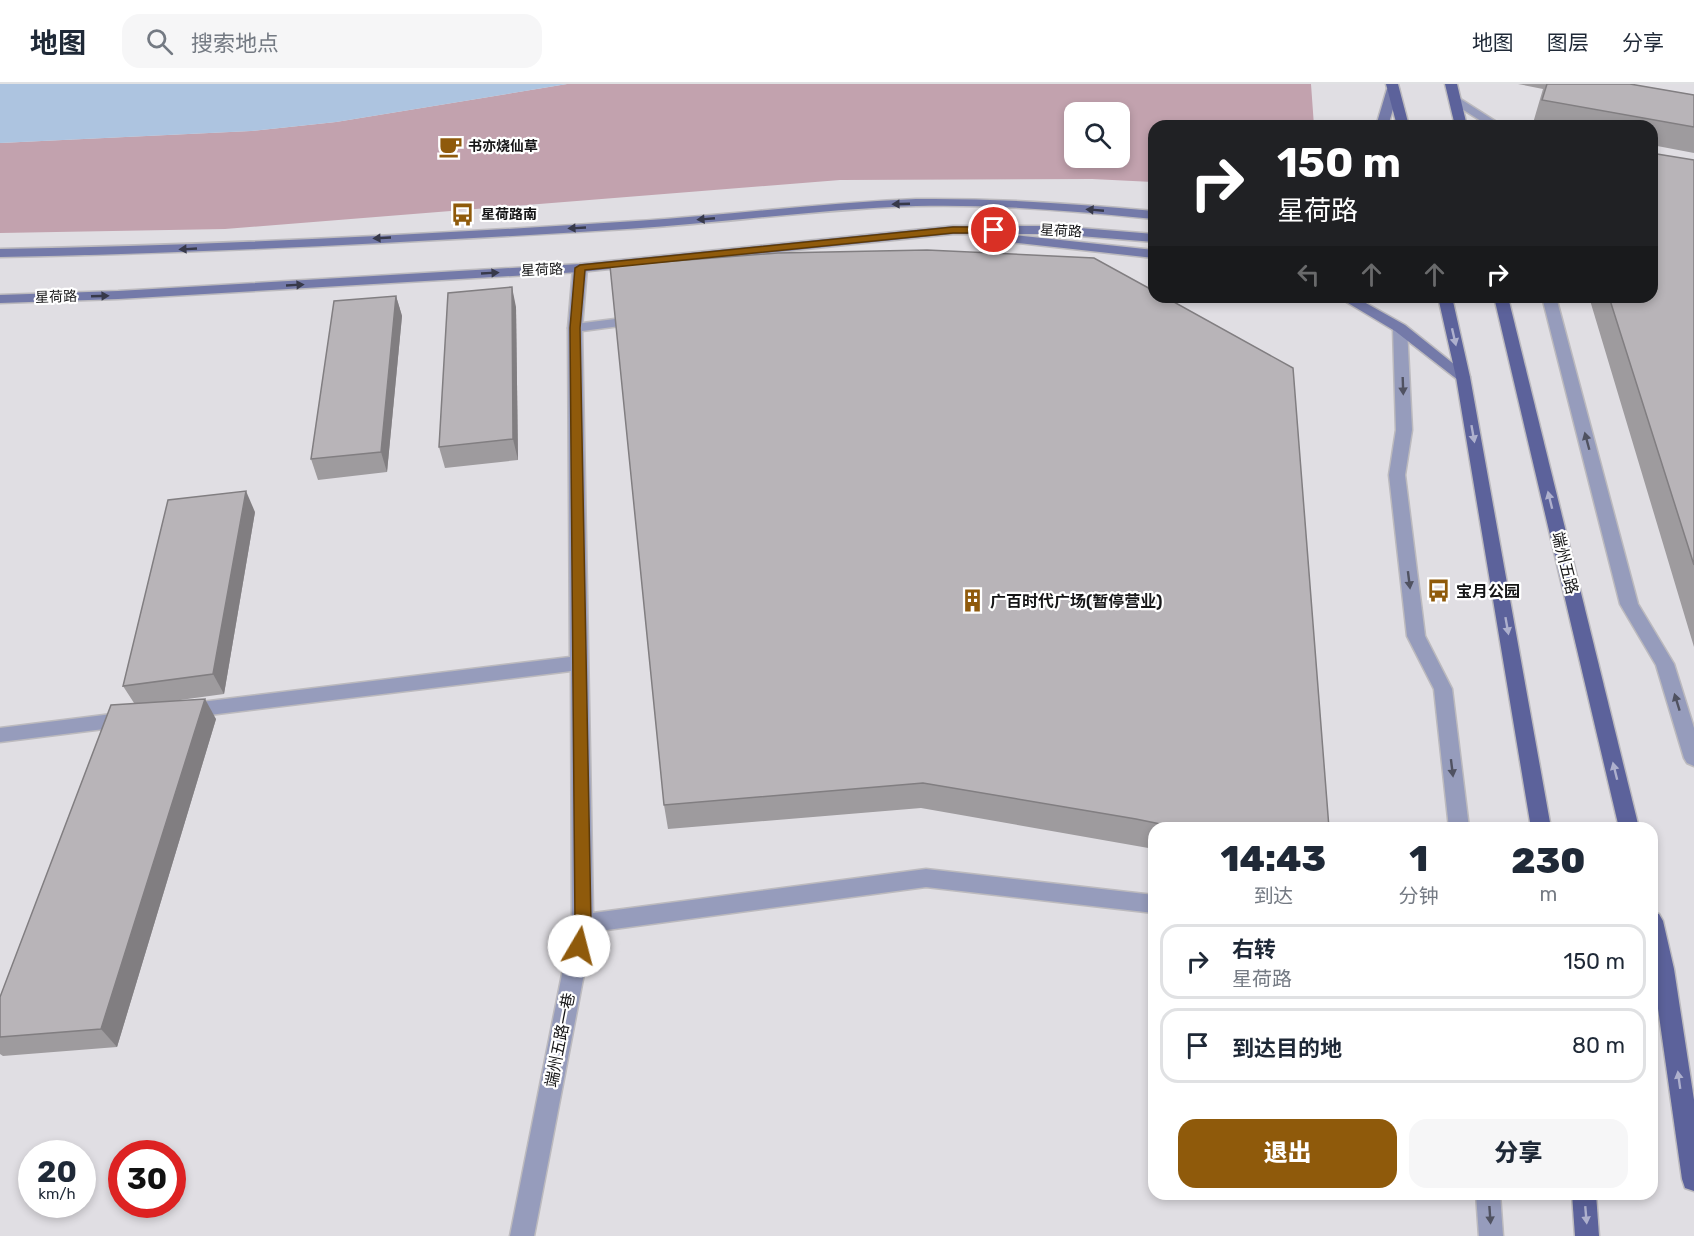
<!DOCTYPE html>
<html lang="zh">
<meta charset="utf-8">
<style>
body{margin:0;font-family:Rubik,"Noto Sans SC",sans-serif;background:#f6f6f7;color:#1f2937;height:100vh;display:flex;flex-direction:column;font-size:22px;white-space:nowrap}
*{box-sizing:border-box;margin:0}
p{font-size:20px;color:#747a83}
.icon{flex:none;width:33px;height:33px;fill:none;stroke:currentColor;stroke-width:2;stroke-linecap:round;stroke-linejoin:round}
.map{position:relative;flex:1;overflow:hidden}
.details{position:absolute;left:1148px;top:738px;width:510px;height:378px;display:flex;flex-direction:column;background:#fff;border-radius:18px;box-shadow:0 3px 9px #0003}
.details>*{flex:none}
.guide{position:absolute;left:1148px;top:36px;width:510px;height:183px;border-radius:18px;box-shadow:0 3px 9px #0003;background:#202124;color:#fff;overflow:hidden}
.fabs{position:absolute;left:1064px;top:18px;display:grid;gap:12px}
.fabs a{display:grid;place-items:center;width:66px;height:66px;border-radius:12px;background:#fff;box-shadow:0 3px 9px #0003;font-size:30px}
.speed{position:absolute;left:18px;top:1056px;display:flex;gap:12px;font-size:30px;font-weight:700;text-align:center}
.speed>*{display:grid;place-content:center;width:78px;height:78px;border-radius:50%;background:#fff;box-shadow:0 3px 9px #0003;line-height:1}
.speed small{font-size:15px;font-weight:400}
.speed .limit{border:9px solid #d22;background:#fff;color:#111}
.pin{position:absolute;display:grid;place-items:center;width:51px;height:51px;color:#fff;margin:-26px;border:3px solid #fff;border-radius:50%;box-shadow:0 2px 6px #0007}
.me{position:absolute;width:66px;margin:-33px;rotate:8deg;stroke-linejoin:round;filter:drop-shadow(0 0 4px #0008)}
.turn{display:flex;align-items:center;gap:21px;height:126px;padding:0 30px;font-size:27px}
.turn .icon{width:78px;height:78px;stroke-width:2.5}
.turn b{display:block;font-size:42px;line-height:51px}
.lanes{display:flex;align-items:center;height:57px;padding:0 30px;background:#0003;justify-content:center;gap:30px;direction:ltr}
.lanes .off{opacity:.35}
.eta{display:flex;justify-content:space-evenly;align-items:center;height:102px;text-align:center}
.eta b{font-size:36px;font-weight:800;line-height:42px}
.primary-button{display:flex;gap:12px;margin-top:auto;padding:12px 30px}
.primary-button a{flex:1;height:69px;border-radius:18px;background:#8f5a0b;color:#fff;font-size:24px;font-weight:800;line-height:69px;text-align:center}
.primary-button a+a{background:#f6f6f7;color:#1f2937}
ul{padding:0;list-style:none}
li{display:flex;align-items:center;gap:18px;height:75px;margin:0 12px 9px;padding:0 18px;border:3px solid #e0e1e3;border-radius:18px}
li div{flex:1}
li b{display:block;font-size:22px}
li em{font-style:normal}
header{display:flex;align-items:center;gap:36px;box-sizing:border-box;height:84px;padding:0 30px;background:#fff;border-bottom:2px solid #e0e1e3}
header strong{font-size:28px}
nav{display:flex;gap:33px;margin-inline-start:auto;font-size:21px}
.search{width:420px;height:54px;background:#f6f6f7;display:flex;align-items:center;gap:15px;box-sizing:border-box;padding:0 21px;border-radius:18px;color:#747a83;font-size:22px}
.map>svg:first-child{display:block}
.green{fill:#c2a2ae;fill-rule:evenodd}
.water{fill:#adc4e0}
.lines{fill:none;stroke-linecap:round;stroke-linejoin:round}
.lane-casing{stroke:#bcbabe;stroke-width:3}
.street-casing{stroke:#bcbabe;stroke-width:3}
.secondary-casing{stroke:#bcbabe;stroke-width:3}
.primary-casing{stroke:#bcbabe;stroke-width:3}
.lane{fill:#969cbc;fill-rule:evenodd}
.street{fill:#969cbc;fill-rule:evenodd}
.secondary{fill:#747aa9;fill-rule:evenodd}
.primary{fill:#5c629b;fill-rule:evenodd}
.wall{fill:#9e9b9e}
.shaded-wall{fill:#817e81}
.building{fill:#b8b4b8;stroke:#817e81;stroke-width:1.5}
.oneway{fill:#37394a}
.oneway2{fill:#aeb0cd}
.oneway3{fill:#505261}
.route{fill:#8f5a0b;stroke:#5d3a07;stroke-width:1.5}
.labels{text-anchor:middle;dominant-baseline:central;stroke-width:4.5;stroke-linejoin:round;paint-order:stroke}
.far-poi-label{font-size:14px;font-weight:bold;fill:#161617;stroke:#fff;text-anchor:start}
.far-street-label{font-size:14px;fill:#161617;stroke:#fff}
.street-label{font-size:16px;fill:#161617;stroke:#fff}
.poi-label{font-size:16px;font-weight:bold;fill:#161617;stroke:#fff;text-anchor:start}
</style>
<header>
<strong>地图</strong>
<div class="search"><svg class="icon" aria-label="search" viewBox="0 0 24 24"><circle cx="10" cy="10" r="6"/><path d="M15 15l6 6"/></svg>搜索地点</div>
<nav><a>地图</a><a>图层</a><a>分享</a></nav>
</header>
<div class="map">
<svg width="1694" height="1152" viewBox="0 0 1694 1152">
<rect width="100%" height="100%" fill="#e0dee3"/>
<!-- green -->
<path class="green" d="M567 0H1311L1314 42H1154L1153 98 1092 95 840 96 225 145 0 149V59L251 47 336 38ZM1074 28H1119V74H1074Z"/>
<!-- water -->
<polygon class="water" points="0,0 567,0 336,38 251,47 0,59"/>
<g class="lines">
<defs>
<g id="lane">
<polygon points="1455,13 1459,14 1503,42 1489,42 1451,18 1451,14"/>
<polygon points="1542,213 1556,213 1638,520 1674,580 1694,644 1694,682 1687,679 1684,674 1656,581 1620,520"/>
<polygon points="615,235 620,236 622,239 620,242 575,248 568,244 575,240"/>
<polygon points="1400,240 1407,244 1412,346 1405,391 1425,552 1452,605 1469,744 1449,744 1434,605 1407,552 1389,391 1396,346 1393,244"/>
<polygon points="1476,1110 1500,1110 1503,1152 1479,1152"/>
</g>
<g id="street">
<polygon points="580,180 587,184 582,244 593,829 926,785 1154,811 1154,829 926,803 592,848 534,1152 510,1152 572,840 571,587 185,634 178,632 176,627 178,622 185,620 570,573 568,244 573,184"/>
<polygon points="128,628 135,630 137,635 135,640 128,642 0,658 0,644"/>
</g>
<g id="secondary">
<polygon points="1393,2 1399,5 1388,42 1376,42 1387,5"/>
<path d="M916 115C996 114 1074 120 1154 127V135C1074 127 995 120 916 122 819 125 723 139 627 145 418 158 209 169 0 173V165C212 161 424 151 636 137 729 131 822 119 916 115Z"/>
<polygon points="953,142 1055,142 1154,150 1154,158 1055,150 953,150 580,188 118,215 0,219 0,211 118,207 580,180"/>
<polygon points="1014,151 1154,166 1154,174 1009,158 1008,155"/>
<polygon points="1338,213 1355,213 1405,241 1470,293 1468,296 1458,296 1395,247"/>
</g>
<g id="primary">
<polygon points="1386,0 1398,0 1409,42 1397,42"/>
<polygon points="1445,0 1457,0 1467,42 1455,42"/>
<polygon points="1438,213 1452,213 1470,293 1551,744 1531,744 1456,293"/>
<polygon points="1494,213 1508,213 1639,744 1619,744"/>
<polygon points="1652,828 1659,830 1663,837 1674,885 1694,1016 1694,1107 1685,1104 1682,1095 1652,882"/>
<polygon points="1572,1110 1596,1110 1599,1152 1575,1152"/>
</g>
</defs>
<!-- lane casing -->
<use href="#lane" class="lane-casing"/>
<!-- street casing -->
<use href="#street" class="street-casing"/>
<!-- secondary casing -->
<use href="#secondary" class="secondary-casing"/>
<!-- primary casing -->
<use href="#primary" class="primary-casing"/>
<!-- lane -->
<use href="#lane" class="lane"/>
<!-- street -->
<use href="#street" class="street"/>
<!-- secondary -->
<use href="#secondary" class="secondary"/>
<!-- primary -->
<use href="#primary" class="primary"/>
</g>
<!-- wall -->
<g class="wall">
<polygon points="1518,0 1630,0 1694,11 1694,69 1652,61 1652,42 1547,42 1533,39 1543,5"/>
<polygon points="1694,76 1694,563 1589,213 1652,213"/>
<polygon points="927,166 1329,744 1154,744 1154,765 921,724 668,745 664,721"/>
<polygon points="396,212 402,232 387,388 318,396 311,375"/>
<polygon points="516,223 518,376 445,384 439,363"/>
<polygon points="255,428 224,610 180,616 216,635 117,963 3,972 0,970 0,913 134,619 123,602"/>
</g>
<!-- shaded-wall -->
<g class="shaded-wall">
<polygon points="512,203 516,223 518,376 513,355"/>
<polygon points="396,212 402,232 387,388 381,368"/>
<polygon points="246,407 255,428 224,610 213,590"/>
<polygon points="205,615 216,635 117,963 101,945"/>
</g>
<!-- building -->
<g class="building">
<polygon points="1547,0 1630,0 1694,11 1694,43 1542,16"/>
<polygon points="1657,70 1694,76 1694,481 1609,213 1652,213 1652,73"/>
<polygon points="927,166 1094,174 1154,207 1154,213 1165,213 1293,284 1329,744 1180,744 1136,735 923,699 664,721 610,182 778,169"/>
<polygon points="512,203 513,355 439,363 448,209"/>
<polygon points="396,212 381,368 311,375 334,217"/>
<polygon points="246,407 213,590 123,602 168,416"/>
<polygon points="205,615 101,945 0,953 0,913 111,621"/>
</g>
<!-- one-way arrows -->
<defs><path id="oneway-solid" d="M-6-.8H1V-3.2L6.5 0L1 3.2V.8H-6Z" transform="scale(1.5)"/></defs>
<g class="oneway">
<use href="#oneway-solid" transform="translate(901 120) rotate(178)"/>
<use href="#oneway-solid" transform="translate(1095 126) rotate(-175)"/>
<use href="#oneway-solid" transform="translate(706 135) rotate(175)"/>
<use href="#oneway-solid" transform="translate(577 144) rotate(177)"/>
<use href="#oneway-solid" transform="translate(382 154) rotate(177)"/>
<use href="#oneway-solid" transform="translate(188 165) rotate(177)"/>
<use href="#oneway-solid" transform="translate(490 189) rotate(-3)"/>
<use href="#oneway-solid" transform="translate(295 201) rotate(-3)"/>
<use href="#oneway-solid" transform="translate(100 212) rotate(-2)"/>
</g>
<g class="oneway2">
<use href="#oneway-solid" transform="translate(1454 253) rotate(77)"/>
<use href="#oneway-solid" transform="translate(1473 350) rotate(80)"/>
<use href="#oneway-solid" transform="translate(1550 416) rotate(-104)"/>
<use href="#oneway-solid" transform="translate(1507 542) rotate(80)"/>
<use href="#oneway-solid" transform="translate(1615 687) rotate(-104)"/>
<use href="#oneway-solid" transform="translate(1679 996) rotate(-98)"/>
<use href="#oneway-solid" transform="translate(1586 1131) rotate(85)"/>
</g>
<g class="oneway3">
<use href="#oneway-solid" transform="translate(1403 302) rotate(88)"/>
<use href="#oneway-solid" transform="translate(1587 357) rotate(-105)"/>
<use href="#oneway-solid" transform="translate(1409 496) rotate(83)"/>
<use href="#oneway-solid" transform="translate(1677 618) rotate(-107)"/>
<use href="#oneway-solid" transform="translate(1452 684) rotate(83)"/>
<use href="#oneway-solid" transform="translate(1490 1131) rotate(86)"/>
</g>
<!-- route -->
<polygon class="route" points="953,143 994,143 999,146 994,149 953,149 585,186 580,244 591,840 585,867 579,869 573,867 571,862 575,840 570,244 575,184 580,181"/>
<!-- icons -->
<defs>
<symbol id="cafe-bare" viewBox="-9 -9 18 18"><path d="M-5.5-4.5H6V0H3Q3 3.5 0 3.5H-2.5Q-5.5 3.5-5.5 0ZM3-3.2v2h1.7v-2ZM-6 4.5H4V6H-6Z" fill="#8f5a0b" stroke="#fff" stroke-width="2.5" paint-order="stroke"/></symbol>
<symbol id="bus-bare" viewBox="-9 -9 18 18"><path d="M-5-6H5V4H4V6H2V4H-2V6H-4V4H-5ZM-3.5-4V0h7V-4ZM-3.5 1.2v1.5H-2V1.2ZM2 1.2v1.5H3.5V1.2Z" fill="#8f5a0b" stroke="#fff" stroke-width="2.5" paint-order="stroke"/></symbol>
<symbol id="building-bare" viewBox="-9 -9 18 18"><path d="M-4-6H4V6H1V3H-1V6H-4ZM-2.5-4.3h1.7v1.8h-1.7ZM.8-4.3h1.7v1.8H.8ZM-2.5-1h1.7V.8h-1.7ZM.8-1h1.7V.8H.8Z" fill="#8f5a0b" stroke="#fff" stroke-width="2.5" paint-order="stroke"/></symbol>
</defs>
<g fill-rule="evenodd">
<use href="#cafe-bare" x="434" y="46" width="33" height="33"/>
<use href="#bus-bare" x="446" y="114" width="33" height="33"/>
<use href="#bus-bare" x="1422" y="490" width="33" height="33"/>
<use href="#building-bare" x="956" y="500" width="33" height="33"/>
</g>
<g class="labels">
<!-- far-poi labels -->
<g class="far-poi-label">
<text x="468" y="62">书亦烧仙草</text>
<text x="481" y="130">星荷路南</text>
</g>
<!-- far-street labels -->
<g class="far-street-label">
<text transform="translate(1061 147) rotate(3)">星荷路</text>
<text transform="translate(542 186) rotate(-3)">星荷路</text>
<text transform="translate(56 213) rotate(-2)">星荷路</text>
</g>
<!-- street labels -->
<g class="street-label">
<text transform="translate(1565 479) rotate(76)">端州五路</text>
<text transform="translate(560 956) rotate(-79)">端州五路一巷</text>
</g>
<!-- poi labels -->
<g class="poi-label">
<text x="1456" y="507">宝月公园</text>
<text x="990" y="517">广百时代广场(暂停营业)</text>
</g>
</g>
</svg>
<div class="fabs">
<a><svg class="icon" aria-label="search" viewBox="0 0 24 24"><circle cx="10" cy="10" r="6"/><path d="M15 15l6 6"/></svg></a>
</div>
<div class="speed"><div>20<small>km/h</small></div><div class="limit">30</div></div>
<div class="pin" style="left:994px;top:146px;background:#d93025"><svg class="icon" aria-label="arrive" viewBox="0 0 24 24"><path d="M6 21V4h12l-3 4 3 4H6"/></svg></div>
<svg class="me" style="left:579px;top:862px" viewBox="-20 -20 40 40"><circle r="19" fill="#fff"/><path d="M0-13L10 11 0 6-10 11z" fill="#8f5a0b"/></svg>
<div class="guide">
<div class="turn"><svg class="icon" aria-label="right" viewBox="0 0 24 24"><path d="M7 20v-9h11M14 6l5 5-5 5"/></svg><div><b>150 m</b>星荷路</div></div>
<div class="lanes"><svg class="icon off" aria-label="left" viewBox="0 0 24 24"><path d="M17 20v-9H6M10 6l-5 5 5 5"/></svg><svg class="icon off" aria-label="ahead" viewBox="0 0 24 24"><path d="M12 20V5M6 11l6-6 6 6"/></svg><svg class="icon off" aria-label="ahead" viewBox="0 0 24 24"><path d="M12 20V5M6 11l6-6 6 6"/></svg><svg class="icon" aria-label="right" viewBox="0 0 24 24"><path d="M7 20v-9h11M14 6l5 5-5 5"/></svg></div>
</div>
<section class="details">
<div class="eta">
<div><b>14:43</b><p>到达</p></div>
<div><b>1</b><p>分钟</p></div>
<div><b>230</b><p>m</p></div>
</div>
<ul>
<li><svg class="icon" aria-label="right" viewBox="0 0 24 24"><path d="M7 20v-9h11M14 6l5 5-5 5"/></svg><div><b>右转</b><p>星荷路</p></div><em>150 m</em></li>
<li><svg class="icon" aria-label="arrive" viewBox="0 0 24 24"><path d="M6 21V4h12l-3 4 3 4H6"/></svg><div><b>到达目的地</b></div><em>80 m</em></li>
</ul>
<div class="primary-button"><a>退出</a><a>分享</a></div>
</section>
</div>
